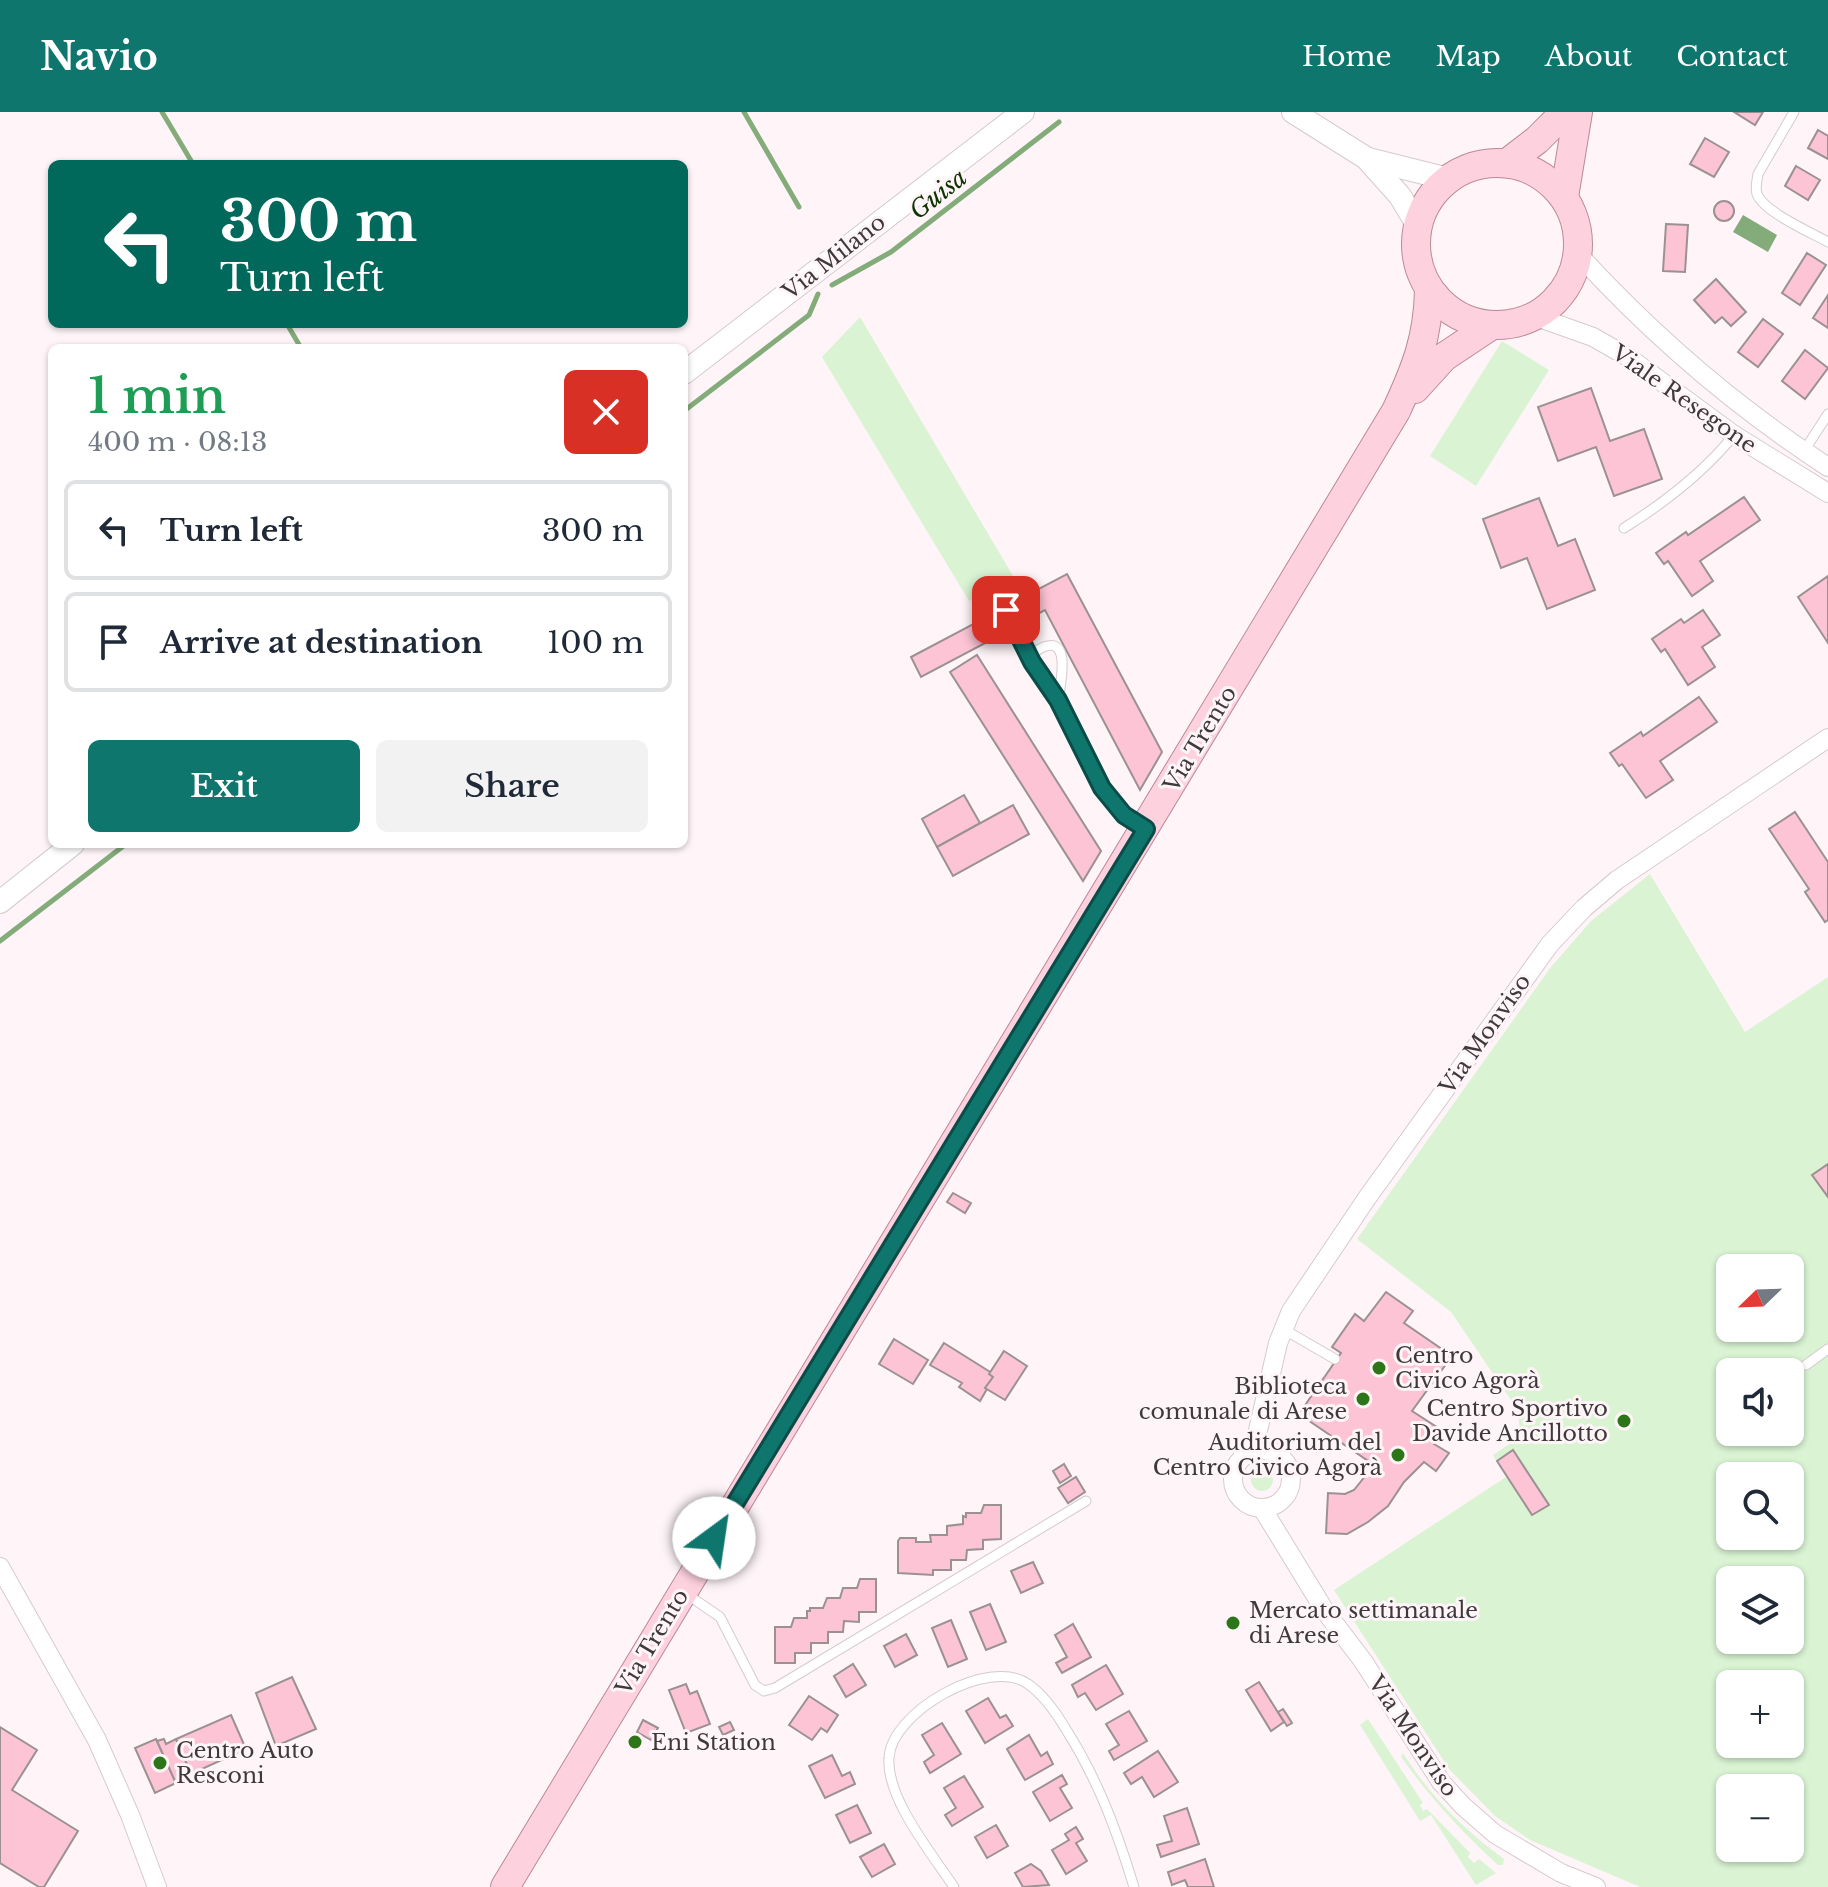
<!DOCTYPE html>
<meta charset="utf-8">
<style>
body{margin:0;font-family:"Libre Baskerville",serif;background:#f2f2f3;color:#1f2937;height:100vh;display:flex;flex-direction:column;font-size:30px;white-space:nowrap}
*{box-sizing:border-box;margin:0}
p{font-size:26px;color:#747a83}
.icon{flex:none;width:44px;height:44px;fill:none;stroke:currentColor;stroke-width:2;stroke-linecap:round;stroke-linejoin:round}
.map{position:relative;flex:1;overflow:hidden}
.sheet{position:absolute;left:48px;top:232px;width:640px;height:504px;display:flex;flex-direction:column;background:#fff;border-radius:12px;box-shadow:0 2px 6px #0004}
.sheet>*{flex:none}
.banner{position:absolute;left:48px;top:48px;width:640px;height:168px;border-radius:12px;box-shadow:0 2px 6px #0004;background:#00695c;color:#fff;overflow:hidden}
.needle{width:52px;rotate:247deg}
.buttons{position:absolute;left:1716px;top:1142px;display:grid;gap:16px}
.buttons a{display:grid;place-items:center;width:88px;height:88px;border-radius:12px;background:#fff;box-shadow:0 2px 6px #0004;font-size:40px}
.pin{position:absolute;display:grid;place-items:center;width:68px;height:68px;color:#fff;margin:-34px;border-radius:16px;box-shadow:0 4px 12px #0006}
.me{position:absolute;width:88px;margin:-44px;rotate:31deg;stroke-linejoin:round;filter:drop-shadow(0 0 6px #0008)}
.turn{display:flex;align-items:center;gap:28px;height:168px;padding:0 40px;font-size:36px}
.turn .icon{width:104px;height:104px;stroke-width:2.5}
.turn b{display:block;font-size:56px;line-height:68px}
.round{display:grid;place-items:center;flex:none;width:84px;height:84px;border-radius:12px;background:#f2f2f3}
.summary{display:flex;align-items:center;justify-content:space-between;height:136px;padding:0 40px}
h1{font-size:48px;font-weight:600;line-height:60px;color:#1e9e55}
.cta{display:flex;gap:16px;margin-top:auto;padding:16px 40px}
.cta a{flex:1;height:92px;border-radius:12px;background:#0f766e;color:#fff;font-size:32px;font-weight:600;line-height:92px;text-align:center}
.cta a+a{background:#f2f2f3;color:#1f2937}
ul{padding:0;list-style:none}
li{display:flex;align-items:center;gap:24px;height:100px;margin:0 16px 12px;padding:0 24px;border:4px solid #e0e1e3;border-radius:12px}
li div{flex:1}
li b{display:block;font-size:30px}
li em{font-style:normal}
header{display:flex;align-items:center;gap:48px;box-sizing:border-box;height:112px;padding:0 40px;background:#0f766e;color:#fff}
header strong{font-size:38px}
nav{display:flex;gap:44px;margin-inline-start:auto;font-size:28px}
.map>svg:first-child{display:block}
.green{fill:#d9f3d3;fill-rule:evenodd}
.water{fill:#83ac7a}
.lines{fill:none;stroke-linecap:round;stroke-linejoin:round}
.stream{stroke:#83ac7a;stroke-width:5}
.building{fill:#fcc4d4;stroke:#9b9193;stroke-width:2}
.service-casing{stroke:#d5cacd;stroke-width:11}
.minor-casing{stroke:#d5cacd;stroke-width:20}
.tertiary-casing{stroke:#d5cacd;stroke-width:24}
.primary-casing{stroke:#bb8997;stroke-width:30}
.service{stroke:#fff;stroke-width:9}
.minor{stroke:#fff;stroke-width:18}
.tertiary{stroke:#fff;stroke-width:22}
.primary{stroke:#fed1df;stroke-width:28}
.route-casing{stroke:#0a4d48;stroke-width:20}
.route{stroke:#0f766e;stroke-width:14}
.poi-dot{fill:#2d7519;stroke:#fff5f8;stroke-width:3}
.labels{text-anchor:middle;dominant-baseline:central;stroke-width:6;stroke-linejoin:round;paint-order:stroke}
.street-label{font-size:22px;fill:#3e3a3b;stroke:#fff5f8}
.poi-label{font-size:22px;fill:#3e3a3b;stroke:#fff5f8;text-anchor:start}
.water-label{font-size:24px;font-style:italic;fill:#0c3501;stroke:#fff5f8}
</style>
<header>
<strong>Navio</strong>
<nav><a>Home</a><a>Map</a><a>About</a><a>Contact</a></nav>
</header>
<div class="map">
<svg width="1828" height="1775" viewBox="0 0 1828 1775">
<rect width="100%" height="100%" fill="#fff5f8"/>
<!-- green -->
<g class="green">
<polygon points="860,205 1013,464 969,489 822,245"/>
<polygon points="1502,229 1549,258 1476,374 1430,344"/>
<path d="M1650 762 1745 920 1828 865V1775H1640L1530 1728 1495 1704 1449 1657 1334 1478 1506 1365 1493 1343 1521 1324 1517 1297 1451 1200 1357 1127 1551 855 1591 809ZM1730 1156H1790V1216H1730ZM1730 1260H1790V1320H1730ZM1730 1364H1790V1424H1730ZM1730 1468H1790V1528H1730ZM1730 1572H1790V1632H1730ZM1730 1676H1790V1736H1730Z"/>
<circle cx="1262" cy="1368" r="11"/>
<polygon points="1368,1607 1423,1691 1420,1693 1423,1699 1427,1697 1431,1701 1470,1741 1468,1745 1474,1751 1479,1747 1496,1761 1476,1773 1431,1703 1420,1709 1360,1613"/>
<path d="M1403 1641C1430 1684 1463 1717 1504 1747L1503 1753H1498C1459 1717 1432 1688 1401 1645Z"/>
</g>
<!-- water -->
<polygon class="water" points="1743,103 1777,123 1768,140 1733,120"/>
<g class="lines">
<!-- stream -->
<g class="stream">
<polyline points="162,0 193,52"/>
<polyline points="744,0 799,95"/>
<polyline points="832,173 891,140 1059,10"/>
<polyline points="287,212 301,236"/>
<polyline points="684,299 809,203 818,182"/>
<polyline points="0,829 126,732"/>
</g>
</g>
<!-- building -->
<g class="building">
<polygon points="1734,0 1763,0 1755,13"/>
<polygon points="1818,18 1828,24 1828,47 1808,36"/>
<polygon points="1705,26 1729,40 1714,65 1690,52"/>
<polygon points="1796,54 1820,68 1808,88 1785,74"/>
<circle cx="1724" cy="99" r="10"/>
<polygon points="1666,112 1688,113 1685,160 1663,159"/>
<polygon points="1807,141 1826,153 1800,193 1782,181"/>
<polygon points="1716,167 1746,200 1731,214 1722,205 1715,211 1694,188"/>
<polygon points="1828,183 1828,216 1813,206"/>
<polygon points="1763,207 1783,222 1758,255 1738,240"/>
<polygon points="1805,238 1828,256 1805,287 1782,269"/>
<polygon points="1591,276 1610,329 1644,317 1662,367 1614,384 1596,335 1558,349 1538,295"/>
<polygon points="1744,385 1760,408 1700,449 1713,469 1692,484 1668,449 1664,452 1656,441 1686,420 1688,423"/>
<polygon points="1539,386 1558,434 1575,427 1595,478 1547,497 1527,446 1501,456 1483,407"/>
<polygon points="1067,462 1162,640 1140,678 1045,498 1024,509 1014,490"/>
<polygon points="1828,464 1828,531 1798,485"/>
<polygon points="1703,498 1720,523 1702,535 1715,555 1688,573 1665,537 1661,540 1652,527 1681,507 1684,511"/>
<polygon points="996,500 1006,520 921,565 911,545"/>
<polygon points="977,543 1101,739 1083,769 950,560"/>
<polygon points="1699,585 1717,610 1660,649 1673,668 1646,686 1622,652 1619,654 1610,641 1641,620 1643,624"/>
<polygon points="964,683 980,711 937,735 922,707"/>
<polygon points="1013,693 1029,722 953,764 937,735"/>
<polygon points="1795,700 1828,750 1828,808 1825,810 1805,780 1809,777 1769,717"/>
<polygon points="1828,1052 1828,1085 1812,1063"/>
<polygon points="953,1081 971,1091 965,1101 947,1090"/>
<polygon points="1386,1180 1413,1199 1404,1211 1452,1244 1412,1299 1443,1319 1434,1332 1449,1341 1436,1359 1424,1350 1404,1370 1388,1394 1368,1410 1347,1422 1326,1421 1328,1381 1345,1382 1354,1378 1374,1353 1299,1302 1341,1241 1332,1235 1355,1202 1364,1209"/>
<polygon points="894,1227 928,1248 913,1272 879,1252"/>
<polygon points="944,1231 995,1263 980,1289 959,1275 962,1271 930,1253"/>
<polygon points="1004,1239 1027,1254 1005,1288 985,1276 993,1265 989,1262"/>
<polygon points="1513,1338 1549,1393 1532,1403 1497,1349"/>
<polygon points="1064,1352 1071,1364 1060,1371 1053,1359"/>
<polygon points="1076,1365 1085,1380 1068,1391 1058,1376"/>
<polygon points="984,1393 1001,1393 1001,1427 983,1428 983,1437 967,1438 966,1448 951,1448 951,1458 933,1458 933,1463 898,1461 898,1429 900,1426 916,1426 916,1430 931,1430 930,1423 947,1423 947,1414 963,1412 963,1404 966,1405 966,1401 981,1401"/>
<polygon points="1033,1450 1043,1471 1021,1481 1011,1459"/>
<polygon points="860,1467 876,1467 876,1500 859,1500 859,1510 844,1509 843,1520 828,1520 828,1531 811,1531 811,1541 795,1541 795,1551 775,1551 775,1515 791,1515 794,1506 807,1506 807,1499 810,1499 810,1496 823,1496 827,1486 840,1486 843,1476 857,1476"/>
<polygon points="990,1492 1006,1530 986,1538 970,1500"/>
<polygon points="951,1508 967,1547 948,1555 932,1516"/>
<polygon points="1073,1512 1091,1545 1062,1561 1056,1551 1067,1545 1055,1523"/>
<polygon points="906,1522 917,1543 895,1555 884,1534"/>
<polygon points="853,1552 866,1573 846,1585 834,1564"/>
<polygon points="1106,1553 1123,1582 1096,1598 1085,1581 1078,1585 1072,1573"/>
<polygon points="292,1565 316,1617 276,1634 256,1581"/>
<polygon points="1259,1570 1284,1610 1271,1619 1246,1578"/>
<polygon points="686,1572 690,1582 697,1579 710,1612 686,1621 669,1578"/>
<polygon points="809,1584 838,1603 827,1620 821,1616 812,1628 789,1613"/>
<polygon points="988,1586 1000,1606 1006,1603 1013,1614 985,1631 966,1599"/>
<polygon points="1283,1597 1292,1611 1287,1614 1278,1600"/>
<polygon points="1129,1599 1147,1629 1114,1648 1109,1639 1119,1633 1106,1612"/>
<polygon points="231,1603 246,1637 191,1662 176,1627"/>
<polygon points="643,1608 658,1616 651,1628 637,1620"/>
<polygon points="730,1610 734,1618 723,1623 719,1615"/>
<polygon points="942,1611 961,1642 930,1661 924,1650 934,1643 922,1623"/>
<polygon points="0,1615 37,1638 12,1678 78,1719 44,1775 39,1775 0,1751"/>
<polygon points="1029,1623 1041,1644 1047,1640 1053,1652 1025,1668 1007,1637"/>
<polygon points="156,1627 176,1671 155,1681 135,1636"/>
<polygon points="164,1627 166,1632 176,1627 191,1662 175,1669 157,1629"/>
<polygon points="1158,1639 1178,1670 1154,1685 1142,1665 1131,1672 1124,1661"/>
<polygon points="832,1643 842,1664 850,1660 855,1672 825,1686 809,1654"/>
<polygon points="1062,1663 1067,1672 1060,1676 1072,1696 1050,1709 1033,1680"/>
<polygon points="964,1664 983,1695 952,1714 945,1703 956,1696 944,1676"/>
<polygon points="857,1693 871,1721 850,1731 836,1703"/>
<polygon points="1187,1696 1199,1732 1161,1745 1157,1733 1172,1729 1164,1704"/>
<polygon points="996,1713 1008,1734 987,1746 975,1725"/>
<polygon points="1076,1715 1083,1727 1076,1731 1087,1749 1066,1762 1052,1738 1069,1728 1065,1722"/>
<polygon points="884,1732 895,1752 872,1765 860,1745"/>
<polygon points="1205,1747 1214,1775 1188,1775 1185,1768 1172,1773 1168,1760"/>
<polygon points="1031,1752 1041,1759 1049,1773 1023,1775 1015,1761"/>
</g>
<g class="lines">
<defs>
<g id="service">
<path d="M1794 0 1758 62C1757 69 1755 75 1757 82 1764 100 1810 120 1828 130"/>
<polyline points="1804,339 1828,302"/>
<path d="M1624 416C1664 391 1704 360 1734 323"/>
<polyline points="1006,498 1032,550 1058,588 1102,676 1116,695 1140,713"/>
<path d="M1032 550 1036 539C1073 516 1061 570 1058 588"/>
<polyline points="1283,1217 1335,1247"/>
<polyline points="1806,1253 1828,1237"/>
<polyline points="685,1481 720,1505 755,1573 764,1579 775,1576 1086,1389"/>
<path d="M954 1775C932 1742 886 1686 889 1646 891 1600 989 1544 1028 1572 1044 1583 1057 1602 1067 1619 1098 1668 1117 1719 1134 1775"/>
</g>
<g id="minor">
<path d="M1578 142C1654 225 1734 294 1828 355"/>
<polyline points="1534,204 1593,225 1628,245 1734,323 1828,381"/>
<circle cx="1262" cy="1367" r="29"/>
<polyline points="1253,1340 1278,1231 1291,1199 1367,1086 1550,832 1584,796 1617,768 1828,626"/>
<polyline points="1262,1396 1325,1499 1363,1549 1441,1670 1463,1694 1495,1722 1561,1761 1596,1775"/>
<polyline points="0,1455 97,1628 130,1703 157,1775"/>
</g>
<g id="tertiary">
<polyline points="1293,0 1366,46 1400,84 1418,114"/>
<polyline points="1368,47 1448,67"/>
<polyline points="684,261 1023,0"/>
<polyline points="0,790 73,732"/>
</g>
<g id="primary">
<circle cx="1497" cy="132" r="81"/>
<polyline points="1507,51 1537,28 1565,0"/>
<polyline points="1564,85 1578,0"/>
<polyline points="1415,277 1444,245 1492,213"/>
<path d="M505 1775 1396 299C1416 256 1428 226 1429 178"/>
</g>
</defs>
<!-- service casing -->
<use href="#service" class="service-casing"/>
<!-- minor casing -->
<use href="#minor" class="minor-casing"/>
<!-- tertiary casing -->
<use href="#tertiary" class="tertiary-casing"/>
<!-- primary casing -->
<use href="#primary" class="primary-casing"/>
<!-- service -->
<use href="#service" class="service"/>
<!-- minor -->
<use href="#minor" class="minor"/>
<!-- tertiary -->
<use href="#tertiary" class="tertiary"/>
<!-- primary -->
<use href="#primary" class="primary"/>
</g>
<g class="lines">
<defs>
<polyline id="route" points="714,1426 1146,717 1124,703 1102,676 1058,588 1032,550 1006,498"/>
</defs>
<!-- route casing -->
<use href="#route" class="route-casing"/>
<!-- route -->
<use href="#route" class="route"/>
</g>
<!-- markers -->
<g class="poi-dot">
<circle cx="1379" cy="1256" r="8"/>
<circle cx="1363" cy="1287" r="8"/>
<circle cx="1624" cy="1309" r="8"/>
<circle cx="1398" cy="1343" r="8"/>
<circle cx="1233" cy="1511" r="8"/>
<circle cx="635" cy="1630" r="8"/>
<circle cx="160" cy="1651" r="8"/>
</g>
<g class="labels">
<!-- street labels -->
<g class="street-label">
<text transform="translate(834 145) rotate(-38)">Via Milano</text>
<text transform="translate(1684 287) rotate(35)">Viale Resegone</text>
<text transform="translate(1200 627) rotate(-59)">Via Trento</text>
<text transform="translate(1485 922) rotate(-55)">Via Monviso</text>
<text transform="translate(652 1530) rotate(-59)">Via Trento</text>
<text transform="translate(1413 1624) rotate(56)">Via Monviso</text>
</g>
<!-- poi labels -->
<g class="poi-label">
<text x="1395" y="1243">Centro<tspan x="1395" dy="25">Civico Agorà</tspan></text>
<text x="1347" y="1274" text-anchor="end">Biblioteca<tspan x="1347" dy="25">comunale di Arese</tspan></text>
<text x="1608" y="1296" text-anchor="end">Centro Sportivo<tspan x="1608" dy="25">Davide Ancillotto</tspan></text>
<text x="1382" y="1330" text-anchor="end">Auditorium del<tspan x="1382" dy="25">Centro Civico Agorà</tspan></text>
<text x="1249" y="1498">Mercato settimanale<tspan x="1249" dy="25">di Arese</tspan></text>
<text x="651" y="1630">Eni Station</text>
<text x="176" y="1638">Centro Auto<tspan x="176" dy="25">Resconi</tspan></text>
</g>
<!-- water labels -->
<g class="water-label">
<text transform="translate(938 82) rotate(-38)">Guisa</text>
</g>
</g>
</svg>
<div class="buttons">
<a><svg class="needle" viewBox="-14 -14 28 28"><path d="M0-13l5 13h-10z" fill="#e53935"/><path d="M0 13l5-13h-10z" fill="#747a83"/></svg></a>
<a><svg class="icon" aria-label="sound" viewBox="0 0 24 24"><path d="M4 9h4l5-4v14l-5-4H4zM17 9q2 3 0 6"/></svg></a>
<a><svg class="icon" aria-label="search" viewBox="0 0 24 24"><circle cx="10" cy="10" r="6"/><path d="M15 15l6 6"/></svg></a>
<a><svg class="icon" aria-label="layers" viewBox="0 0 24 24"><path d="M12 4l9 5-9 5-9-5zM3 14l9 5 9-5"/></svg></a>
<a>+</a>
<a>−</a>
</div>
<div class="pin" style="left:1006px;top:498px;background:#d93025"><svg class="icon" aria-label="arrive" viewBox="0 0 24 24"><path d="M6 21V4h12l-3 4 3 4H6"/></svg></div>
<svg class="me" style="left:714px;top:1426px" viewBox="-20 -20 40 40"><circle r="19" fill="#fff"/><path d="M0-13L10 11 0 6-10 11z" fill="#0f766e"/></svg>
<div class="banner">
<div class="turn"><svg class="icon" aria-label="left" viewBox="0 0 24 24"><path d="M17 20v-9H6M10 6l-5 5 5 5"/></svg><div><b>300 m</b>Turn left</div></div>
</div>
<section class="sheet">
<div class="summary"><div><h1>1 min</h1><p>400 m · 08:13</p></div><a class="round" style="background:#d93025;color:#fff"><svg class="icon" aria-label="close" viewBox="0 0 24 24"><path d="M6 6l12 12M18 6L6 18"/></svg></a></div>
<ul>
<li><svg class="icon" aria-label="left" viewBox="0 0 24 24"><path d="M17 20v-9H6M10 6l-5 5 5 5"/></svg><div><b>Turn left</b></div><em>300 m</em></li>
<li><svg class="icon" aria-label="arrive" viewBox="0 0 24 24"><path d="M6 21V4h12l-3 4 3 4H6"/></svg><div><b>Arrive at destination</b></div><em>100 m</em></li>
</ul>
<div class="cta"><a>Exit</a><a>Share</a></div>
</section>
</div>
